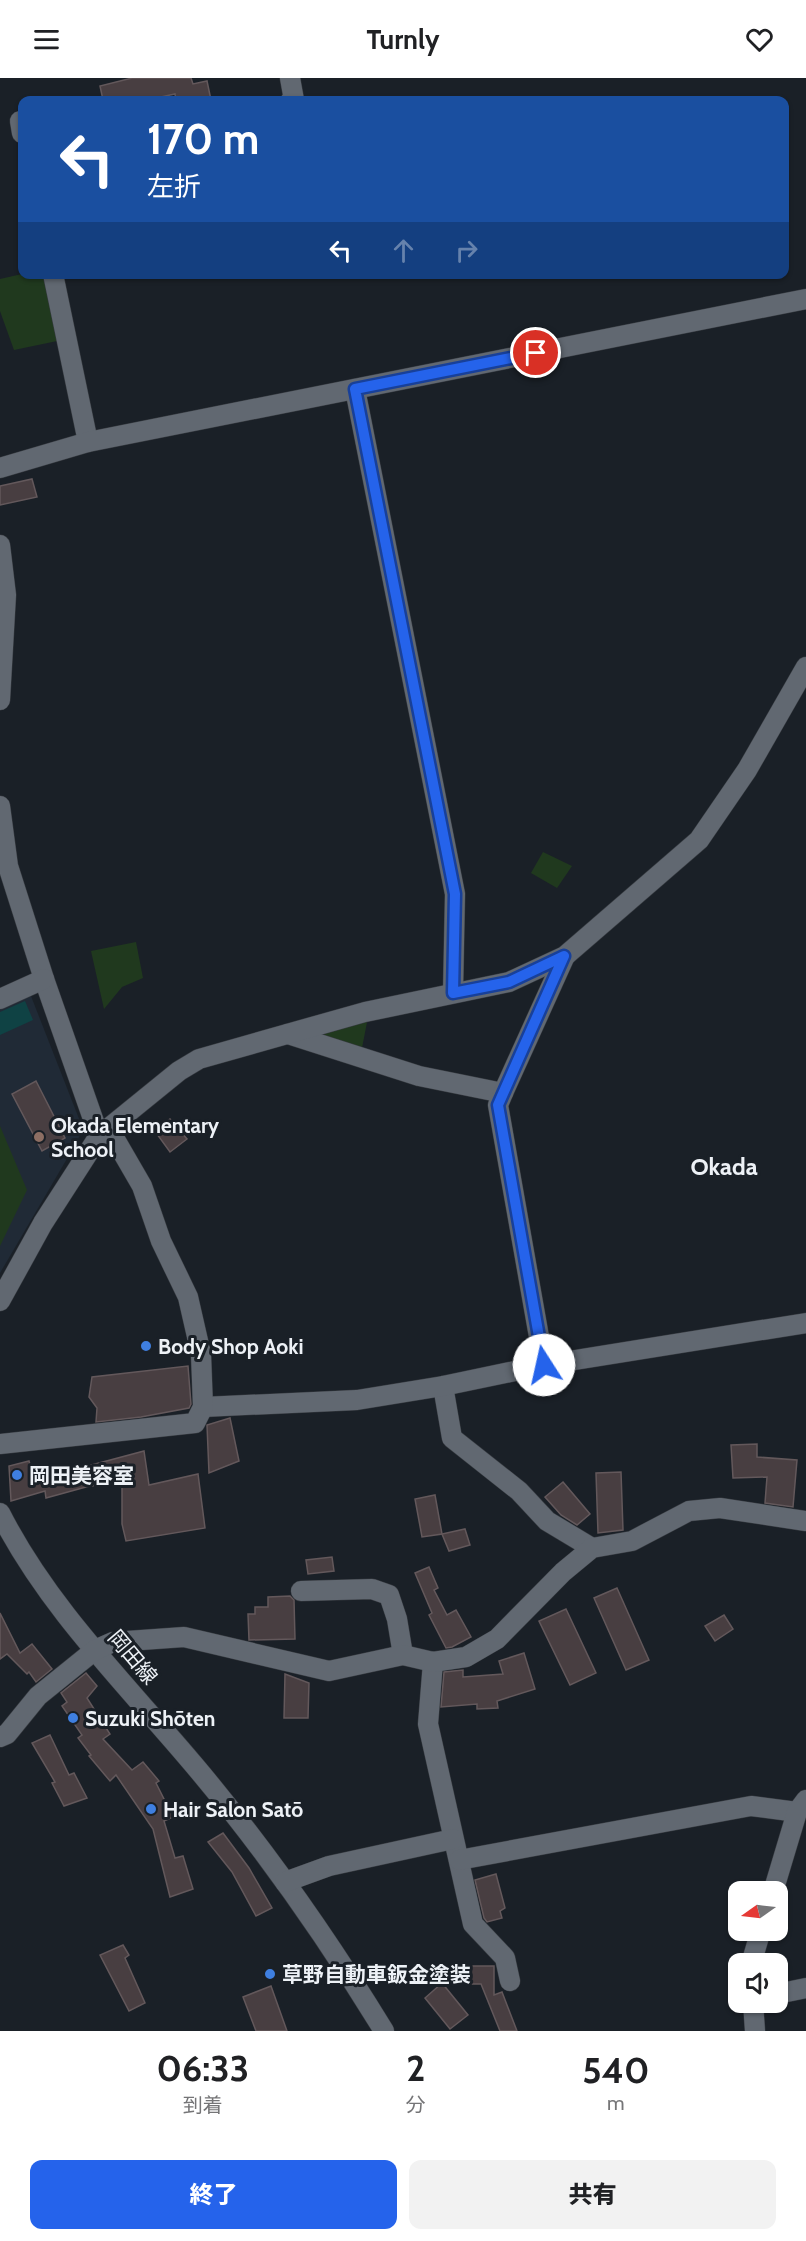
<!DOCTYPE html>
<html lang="ja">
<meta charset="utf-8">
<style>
body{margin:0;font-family:Cabin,"Noto Sans JP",sans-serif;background:#f2f2f2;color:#202124;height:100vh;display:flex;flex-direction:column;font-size:22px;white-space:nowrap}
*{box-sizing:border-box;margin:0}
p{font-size:20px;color:#757577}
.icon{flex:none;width:33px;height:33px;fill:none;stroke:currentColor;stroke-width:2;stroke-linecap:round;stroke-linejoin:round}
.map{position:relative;height:1953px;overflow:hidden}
.sheet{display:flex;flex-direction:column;background:#fff;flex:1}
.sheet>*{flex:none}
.hud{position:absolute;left:18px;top:18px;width:771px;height:183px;border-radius:12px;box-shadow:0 2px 4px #0004;background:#1a4fa0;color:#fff;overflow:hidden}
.needle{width:39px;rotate:256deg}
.fabs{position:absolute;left:728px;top:1803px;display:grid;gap:12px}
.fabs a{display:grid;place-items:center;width:60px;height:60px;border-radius:12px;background:#fff;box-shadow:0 2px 4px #0004;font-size:30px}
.pin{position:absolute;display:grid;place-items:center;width:51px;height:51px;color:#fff;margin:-26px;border:3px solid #fff;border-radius:50%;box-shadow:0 2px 6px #0007}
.me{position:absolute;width:66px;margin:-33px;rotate:350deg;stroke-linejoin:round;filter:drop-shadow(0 0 4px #0008)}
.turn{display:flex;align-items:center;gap:21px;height:126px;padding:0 30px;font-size:27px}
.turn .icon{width:78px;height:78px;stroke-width:2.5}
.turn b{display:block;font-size:42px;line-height:51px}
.lanes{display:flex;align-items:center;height:57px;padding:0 30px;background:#0003;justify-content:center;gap:30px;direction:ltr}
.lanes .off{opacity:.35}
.eta{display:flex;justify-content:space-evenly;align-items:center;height:102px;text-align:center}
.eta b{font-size:36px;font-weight:800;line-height:42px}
.button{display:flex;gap:12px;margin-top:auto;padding:12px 30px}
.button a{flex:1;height:69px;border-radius:12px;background:#2563eb;color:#fff;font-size:24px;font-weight:800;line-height:69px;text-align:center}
.button a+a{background:#f2f2f2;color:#202124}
header{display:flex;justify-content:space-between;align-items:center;height:78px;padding:0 30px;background:#fff;font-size:27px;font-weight:800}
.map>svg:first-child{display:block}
.built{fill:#202a36}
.green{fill:#20391e}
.water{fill:#0f4244}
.building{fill:#483e41;stroke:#63585b;stroke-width:1.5}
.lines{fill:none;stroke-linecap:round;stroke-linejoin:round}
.minor-casing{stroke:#383c42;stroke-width:21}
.minor{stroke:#616871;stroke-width:20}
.route-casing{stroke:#184099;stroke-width:15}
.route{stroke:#2563eb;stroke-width:10}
.education-dot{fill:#8d6e63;stroke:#1a2027;stroke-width:2}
.shop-dot{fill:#3f7fe0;stroke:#1a2027;stroke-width:2}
.labels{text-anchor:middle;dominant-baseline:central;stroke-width:6;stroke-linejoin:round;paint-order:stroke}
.poi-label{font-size:21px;font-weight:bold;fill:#edf1f6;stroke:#1a2027;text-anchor:start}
.street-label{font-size:21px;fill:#edf1f6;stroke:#1a2027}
.quarter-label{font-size:24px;font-weight:bold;fill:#edf1f6;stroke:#1a2027}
</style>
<header><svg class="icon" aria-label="menu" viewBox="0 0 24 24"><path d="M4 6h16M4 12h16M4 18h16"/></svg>Turnly<svg class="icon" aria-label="heart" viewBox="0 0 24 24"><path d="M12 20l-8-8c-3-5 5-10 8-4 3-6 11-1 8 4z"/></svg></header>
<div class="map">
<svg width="806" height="1953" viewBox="0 0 806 1953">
<rect width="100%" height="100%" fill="#1a2027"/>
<!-- built -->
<polygon class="built" points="29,913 83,1051 75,1067 0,1195 0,928"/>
<!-- green -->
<g class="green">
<polygon points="22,196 48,197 62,262 14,272 0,233 0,201"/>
<polygon points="543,774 572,788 557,810 531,795"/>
<polygon points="136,864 143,900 122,909 104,931 91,873"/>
<polygon points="368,939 361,975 326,963 324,955"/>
<polygon points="0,1048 27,1112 0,1168"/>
</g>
<!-- water -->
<polygon class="water" points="25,923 33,942 0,957 0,934"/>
<!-- building -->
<g class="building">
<polygon points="132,0 191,0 193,6 207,3 211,22 176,22 175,16 147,22 103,22 100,8"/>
<polygon points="32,401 37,419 0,427 0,408"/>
<polygon points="36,1003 65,1060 42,1073 12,1016"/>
<polygon points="170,1041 187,1061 170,1074 154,1052"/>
<polygon points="188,1288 191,1326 189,1330 141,1339 96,1344 97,1330 89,1319 92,1299"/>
<polygon points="230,1340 239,1383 209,1395 207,1347"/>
<polygon points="757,1366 757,1379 797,1382 793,1429 765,1425 767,1399 733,1400 731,1367"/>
<polygon points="144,1373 149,1407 198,1396 205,1450 126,1463 122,1446 122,1403 86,1409 46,1420 45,1413 11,1423 9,1388 29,1383 34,1401 68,1390 69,1393"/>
<polygon points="621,1394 623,1452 598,1455 596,1395"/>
<polygon points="563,1404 590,1436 577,1447 561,1437 545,1419"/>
<polygon points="435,1417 442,1456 422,1459 415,1421"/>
<polygon points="465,1451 470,1467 449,1473 442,1456"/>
<polygon points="332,1479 334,1493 308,1496 306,1482"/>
<polygon points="429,1489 438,1510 434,1512 447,1537 456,1532 471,1559 452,1569 446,1570 429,1537 432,1535 415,1495"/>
<polygon points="617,1510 649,1582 626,1592 594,1520"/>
<polygon points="290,1518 294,1522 295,1561 249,1562 248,1536 255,1536 255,1529 268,1529 268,1519"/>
<polygon points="566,1531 596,1595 570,1607 539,1543"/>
<polygon points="0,1535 20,1575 32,1566 52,1591 36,1604 29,1594 27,1596 7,1576 0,1581"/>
<polygon points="724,1537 733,1551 715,1563 705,1548"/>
<polygon points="524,1575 535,1611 497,1623 498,1630 477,1631 477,1626 441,1629 444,1594 463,1592 463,1599 503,1596 499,1583"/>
<polygon points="86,1595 97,1608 87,1620 110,1656 103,1661 132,1692 143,1684 159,1703 156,1705 173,1739 164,1743 175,1780 183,1778 193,1811 170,1819 153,1751 116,1697 110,1703 89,1678 91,1677 78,1660 82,1657 62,1628 67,1624 61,1615"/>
<polygon points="285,1596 309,1605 308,1640 284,1640"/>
<polygon points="50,1657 69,1697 74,1695 87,1720 64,1728 52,1705 55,1704 32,1665"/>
<polygon points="223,1755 249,1790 272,1830 256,1838 232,1794 208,1764"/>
<polygon points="496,1796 505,1830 500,1833 502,1840 487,1844 484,1840 475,1802"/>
<polygon points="123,1867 129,1877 125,1880 145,1925 129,1933 100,1877"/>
<polygon points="469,1888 494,1888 494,1917 502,1914 517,1953 500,1953 481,1906 469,1906"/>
<polygon points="442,1905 468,1937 450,1951 425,1920"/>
<polygon points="271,1908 287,1953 256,1953 243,1919"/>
</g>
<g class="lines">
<defs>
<g id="minor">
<polyline points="290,0 294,22 291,22"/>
<polyline points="20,43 22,55"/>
<polyline points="53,196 88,364"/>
<polyline points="355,311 455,816 453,915"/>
<polyline points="0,390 88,364 806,221"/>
<polyline points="0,467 6,517 0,622"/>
<polyline points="0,728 8,788 44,901 99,1058"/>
<polyline points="0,921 44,901"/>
<polyline points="288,956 419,998 503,1015 498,1027 544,1287"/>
<polyline points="503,1015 565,878"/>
<polyline points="0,1223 43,1145 99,1058 179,993 199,981 365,934 509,904 565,878 699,762 747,692 806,589"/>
<polyline points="443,1308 452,1360 519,1413 547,1443 592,1470"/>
<polyline points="203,1329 357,1322 443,1308 544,1287 806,1245"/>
<polyline points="0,1366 195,1345 203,1329 201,1276 188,1219 161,1163 142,1108 109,1051"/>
<path d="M0 1435C48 1530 126 1606 194 1687 264 1770 327 1860 384 1953"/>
<polyline points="301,1513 372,1511 389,1517 397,1541 403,1577"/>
<polyline points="433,1584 428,1646 473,1846 505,1880 510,1903"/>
<polyline points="0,1659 7,1656 38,1618 95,1572 113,1564 184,1559 329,1593 403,1577 433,1584 466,1579 497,1561 563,1494 592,1470 632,1463 689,1433 720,1430 806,1443"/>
<polyline points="459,1782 751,1728 797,1734"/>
<polyline points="285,1804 329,1788 453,1761"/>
<polyline points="773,1814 797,1734 806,1722"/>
<polyline points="751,1886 761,1852"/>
<polyline points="777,1916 806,1910"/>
<polyline points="753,1924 755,1953"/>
</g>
</defs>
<!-- minor casing -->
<use href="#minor" class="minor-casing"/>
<!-- minor -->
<use href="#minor" class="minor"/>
</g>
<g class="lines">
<defs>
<polyline id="route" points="536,275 355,311 455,816 453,915 509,904 564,878 498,1027 544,1287"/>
</defs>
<!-- route casing -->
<use href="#route" class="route-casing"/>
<!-- route -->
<use href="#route" class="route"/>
</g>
<!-- markers -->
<circle class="education-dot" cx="39" cy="1059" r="6"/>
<g class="shop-dot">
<circle cx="146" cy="1268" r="6"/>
<circle cx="17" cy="1397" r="6"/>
<circle cx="73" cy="1640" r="6"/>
<circle cx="151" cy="1731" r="6"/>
<circle cx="270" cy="1896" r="6"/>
</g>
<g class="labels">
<!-- poi labels -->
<g class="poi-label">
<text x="51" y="1047">Okada Elementary<tspan x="51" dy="24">School</tspan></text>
<text x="158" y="1268">Body Shop Aoki</text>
<text x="29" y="1397">岡田美容室</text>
<text x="85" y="1640">Suzuki Shōten</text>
<text x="163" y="1731">Hair Salon Satō</text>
<text x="282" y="1896">草野自動車鈑金塗装</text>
</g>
<!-- street labels -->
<g class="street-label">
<text transform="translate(133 1579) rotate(50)">岡田線</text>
</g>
<!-- quarter labels -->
<g class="quarter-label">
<text x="724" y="1088">Okada</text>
</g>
</g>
</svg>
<div class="fabs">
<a><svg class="needle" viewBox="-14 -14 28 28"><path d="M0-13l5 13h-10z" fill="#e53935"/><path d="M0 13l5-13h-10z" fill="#757577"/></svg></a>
<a><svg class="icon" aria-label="sound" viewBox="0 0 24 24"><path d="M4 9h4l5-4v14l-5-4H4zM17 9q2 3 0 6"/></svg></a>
</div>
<div class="pin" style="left:536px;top:275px;background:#d93025"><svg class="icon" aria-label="arrive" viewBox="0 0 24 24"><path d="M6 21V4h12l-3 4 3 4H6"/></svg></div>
<svg class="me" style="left:544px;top:1287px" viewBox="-20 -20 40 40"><circle r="19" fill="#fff"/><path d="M0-13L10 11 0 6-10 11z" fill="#2563eb"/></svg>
<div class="hud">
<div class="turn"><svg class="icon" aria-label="left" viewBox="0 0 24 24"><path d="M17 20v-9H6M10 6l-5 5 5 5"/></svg><div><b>170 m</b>左折</div></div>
<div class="lanes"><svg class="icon" aria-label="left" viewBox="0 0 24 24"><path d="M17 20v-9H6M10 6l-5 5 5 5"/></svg><svg class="icon off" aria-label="ahead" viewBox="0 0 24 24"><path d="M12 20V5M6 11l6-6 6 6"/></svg><svg class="icon off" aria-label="right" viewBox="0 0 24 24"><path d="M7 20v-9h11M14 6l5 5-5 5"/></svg></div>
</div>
</div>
<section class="sheet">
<div class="eta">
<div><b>06:33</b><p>到着</p></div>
<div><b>2</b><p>分</p></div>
<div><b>540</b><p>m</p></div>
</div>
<div class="button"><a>終了</a><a>共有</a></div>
</section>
